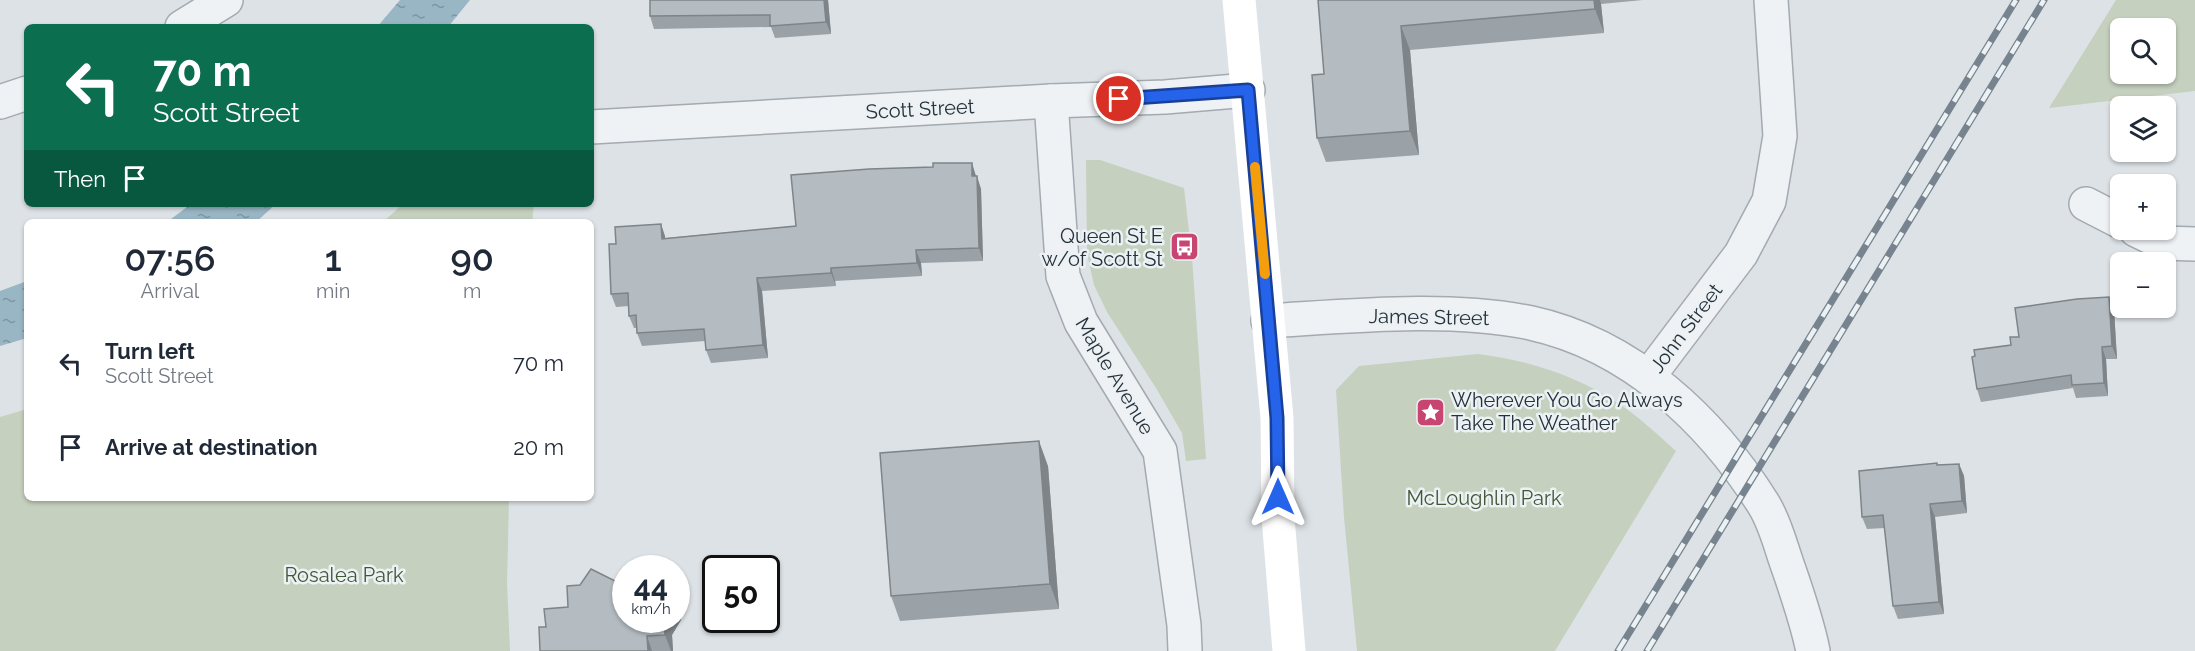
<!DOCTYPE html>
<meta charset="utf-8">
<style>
body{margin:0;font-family:Raleway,sans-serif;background:#f2f2f3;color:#1f2937;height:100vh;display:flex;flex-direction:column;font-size:22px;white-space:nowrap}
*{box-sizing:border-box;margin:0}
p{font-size:20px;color:#747a83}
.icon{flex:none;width:33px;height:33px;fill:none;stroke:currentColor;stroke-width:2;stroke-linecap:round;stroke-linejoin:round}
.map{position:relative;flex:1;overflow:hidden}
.sheet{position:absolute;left:24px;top:219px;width:570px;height:282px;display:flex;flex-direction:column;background:#fff;border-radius:9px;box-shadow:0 2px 4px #0004}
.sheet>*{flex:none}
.guide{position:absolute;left:24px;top:24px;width:570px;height:183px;border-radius:9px;box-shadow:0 2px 4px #0004;background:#0b6e4f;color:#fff;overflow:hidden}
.buttons{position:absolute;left:2110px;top:18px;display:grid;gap:12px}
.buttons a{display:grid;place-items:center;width:66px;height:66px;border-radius:9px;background:#fff;box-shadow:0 2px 4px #0004;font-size:30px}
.speed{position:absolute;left:612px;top:555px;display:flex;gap:12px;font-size:30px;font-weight:700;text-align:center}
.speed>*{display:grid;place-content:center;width:78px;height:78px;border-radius:50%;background:#fff;box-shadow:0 2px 4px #0004;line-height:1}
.speed small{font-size:15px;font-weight:400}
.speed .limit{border:3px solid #111;border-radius:9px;background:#fff;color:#111}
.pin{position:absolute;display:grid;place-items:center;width:51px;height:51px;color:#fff;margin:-26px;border:3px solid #fff;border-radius:50%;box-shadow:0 2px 6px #0007}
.me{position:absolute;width:66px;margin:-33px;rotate:0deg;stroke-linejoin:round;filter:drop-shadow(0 0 4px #0008)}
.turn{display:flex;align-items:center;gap:21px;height:126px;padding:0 30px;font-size:27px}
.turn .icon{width:78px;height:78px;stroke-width:2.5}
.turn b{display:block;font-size:42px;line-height:51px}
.then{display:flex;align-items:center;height:57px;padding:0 30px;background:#0003;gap:12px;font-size:22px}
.eta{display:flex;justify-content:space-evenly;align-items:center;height:102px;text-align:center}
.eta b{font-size:36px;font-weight:600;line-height:42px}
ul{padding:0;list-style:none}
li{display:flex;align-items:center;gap:18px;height:84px;padding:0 30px}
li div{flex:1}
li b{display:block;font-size:22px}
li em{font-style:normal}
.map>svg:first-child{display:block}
.green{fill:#c6d0be;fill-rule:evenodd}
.water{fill:url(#water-ripples)}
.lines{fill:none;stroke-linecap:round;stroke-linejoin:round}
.minor-casing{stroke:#a3aab0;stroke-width:36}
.minor{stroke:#eff2f5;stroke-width:33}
.secondary{stroke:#fff;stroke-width:33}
.rail-casing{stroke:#77848f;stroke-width:7}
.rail{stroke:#ecf1f4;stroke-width:4.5;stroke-dasharray:14;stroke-linecap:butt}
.wall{fill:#9ba2a7}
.shaded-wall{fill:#7e8488}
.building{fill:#b4bcc2;stroke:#7e8488;stroke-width:1.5}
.route-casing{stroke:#184099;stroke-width:15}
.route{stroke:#2563eb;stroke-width:10}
.slow{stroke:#f59e0b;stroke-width:10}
.labels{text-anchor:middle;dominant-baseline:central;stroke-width:5;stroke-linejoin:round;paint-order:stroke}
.street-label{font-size:20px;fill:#27323c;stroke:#ecf1f4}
.poi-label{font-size:20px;fill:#27323c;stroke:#ecf1f4;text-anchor:end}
.park-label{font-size:20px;fill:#415735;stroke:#ecf1f4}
</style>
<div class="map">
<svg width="2195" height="651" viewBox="0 0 2195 651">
<defs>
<pattern id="water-ripples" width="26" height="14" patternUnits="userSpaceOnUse" patternTransform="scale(1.5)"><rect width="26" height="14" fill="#99b6c5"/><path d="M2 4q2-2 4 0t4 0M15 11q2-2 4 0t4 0" fill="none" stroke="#7d95a1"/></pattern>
</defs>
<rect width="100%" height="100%" fill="#dde2e6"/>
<!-- green -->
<g class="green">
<path d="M2116 0H2195V91L2049 108ZM2121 28H2166V74H2121Z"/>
<polygon points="1086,160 1100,160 1184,188 1192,257 1206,459 1186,461 1182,433 1156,388 1107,312 1094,285 1087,253"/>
<polygon points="403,204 534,204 532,222 383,222"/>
<path d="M1478 354C1527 360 1577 376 1618 403 1639 417 1657 434 1676 451L1555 651H1357L1344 517 1336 390 1359 366Z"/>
<polygon points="27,409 27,498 509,498 507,584 510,651 0,651 0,417"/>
</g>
<!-- water -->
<g class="water">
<polygon points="400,0 470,0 448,27 377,27"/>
<polygon points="191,204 276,204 256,222 167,222"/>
<polygon points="27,281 27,338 0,346 0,291"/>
</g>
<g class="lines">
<defs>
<g id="minor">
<polyline points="182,27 226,0"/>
<polyline points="1051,101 1063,276 1081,322 1160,451 1184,625 1185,651"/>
<polyline points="0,102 27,93"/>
<polyline points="591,127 1051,101 1165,97 1248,90"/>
<polyline points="2086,204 2121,222"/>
<polyline points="2136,230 2163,243 2195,244"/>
<path d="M1268 321C1351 316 1449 306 1531 323 1631 345 1711 420 1764 505 1775 523 1780 544 1787 564 1797 593 1807 621 1813 651"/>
<polyline points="1648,377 1741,254 1769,201 1780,136 1771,0"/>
</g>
</defs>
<!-- minor casing -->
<use href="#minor" class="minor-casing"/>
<!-- minor -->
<use href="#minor" class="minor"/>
<!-- secondary -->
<polyline class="secondary" points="1239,0 1277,418 1278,517 1289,651"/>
<defs>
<g id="rail">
<polyline points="1618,651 2016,0"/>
<polyline points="1647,651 2044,0"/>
</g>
</defs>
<!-- rail casing -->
<use href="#rail" class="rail-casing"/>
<!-- rail -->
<use href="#rail" class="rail"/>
</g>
<!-- wall -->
<g class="wall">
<polygon points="828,0 831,34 775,38 771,27 654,29 650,16"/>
<polygon points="1318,0 1643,0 1601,4 1604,33 1410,50 1419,155 1326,162 1317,138 1324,74"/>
<polygon points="976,176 981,189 983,261 921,263 922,276 835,281 836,286 762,291 768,358 711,363 706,350 705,341 642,346 637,333 637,328 634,328 629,316 629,306 616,307 611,294 616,244 661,224 665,238 796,226"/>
<polygon points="2109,297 2114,310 2117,359 2106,359 2108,396 2076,398 2073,388 1981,402 1977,389 2011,345"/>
<polygon points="1959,464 1964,476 1967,513 1935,517 1944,614 1898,619 1893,606 1885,528 1867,529 1862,517 1938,465"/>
<polygon points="1048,466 1059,609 900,621 891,596"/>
<polygon points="580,585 676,620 676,605 681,620 672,635 673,651 540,651 546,627 568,607"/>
</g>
<!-- shaded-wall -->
<g class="shaded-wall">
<polygon points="824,0 828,0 831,34 826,22"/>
<polygon points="1594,0 1600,0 1601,4 1604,33 1595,9"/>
<polygon points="1401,26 1410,50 1419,155 1410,131"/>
<polygon points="972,163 976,176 977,189 972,176"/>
<polygon points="977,176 981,189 983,261 979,248"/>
<polygon points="661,224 665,236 666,251 662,239"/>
<polygon points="916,250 921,263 922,276 917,263"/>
<polygon points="831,268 835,281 836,286 831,273"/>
<polygon points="757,278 762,291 768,358 763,345"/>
<polygon points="2109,297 2114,310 2117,359 2112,346"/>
<polygon points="2102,347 2106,359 2108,396 2104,383"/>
<polygon points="1039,441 1048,466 1059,609 1050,584"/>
<polygon points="1959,464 1964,476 1967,513 1962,501"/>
<polygon points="1930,504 1935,517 1944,614 1939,602"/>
<polygon points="676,605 681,620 672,635 673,651 671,651 665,635 664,620 676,620"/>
<polygon points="647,636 652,651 648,651"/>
</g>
<!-- building -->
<g class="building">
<polygon points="650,0 824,0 826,22 770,26 770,15 650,16"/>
<polygon points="1318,0 1594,0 1595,9 1401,26 1410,131 1317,138 1312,75 1324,74"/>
<polygon points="933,163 972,163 972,176 977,176 979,248 916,250 917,263 831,268 831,273 757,278 763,345 706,350 704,329 637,333 636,315 629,316 628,293 611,294 609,244 616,244 615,227 661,224 662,239 796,226 791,175 869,169 933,167"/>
<polygon points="2109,297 2112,346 2102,347 2104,383 2072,385 2071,375 1977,389 1972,357 1975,356 1974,350 2011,345 2010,337 2019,337 2015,308 2077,299"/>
<polygon points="1039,441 1050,584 891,596 880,453"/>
<polygon points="1937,463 1937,465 1959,464 1962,501 1930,504 1939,602 1893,606 1883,515 1862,517 1859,471"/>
<polygon points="591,569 617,582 626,582 626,620 664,620 665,635 647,636 648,651 540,651 539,627 546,627 544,609 568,607 567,586 580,585"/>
</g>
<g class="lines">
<defs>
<polyline id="route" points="1119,99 1248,90 1277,418 1278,497"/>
</defs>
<!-- route casing -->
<use href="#route" class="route-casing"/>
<!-- route -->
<use href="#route" class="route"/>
<!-- slow -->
<polyline class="slow" points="1255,167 1265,274"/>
</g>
<!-- icons -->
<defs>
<symbol id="bus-square" viewBox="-11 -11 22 22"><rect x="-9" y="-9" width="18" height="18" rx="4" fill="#c84571" stroke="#ecf1f4"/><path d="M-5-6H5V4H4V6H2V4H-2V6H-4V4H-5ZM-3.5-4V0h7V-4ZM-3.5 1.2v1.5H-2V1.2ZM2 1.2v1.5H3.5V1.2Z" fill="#fff"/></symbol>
<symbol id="sight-square" viewBox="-11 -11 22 22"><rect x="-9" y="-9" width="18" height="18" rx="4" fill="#c84571" stroke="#ecf1f4"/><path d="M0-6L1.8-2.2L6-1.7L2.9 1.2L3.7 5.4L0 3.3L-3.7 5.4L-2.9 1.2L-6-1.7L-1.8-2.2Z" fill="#fff"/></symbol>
</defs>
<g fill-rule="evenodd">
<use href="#bus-square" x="1168" y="230" width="33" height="33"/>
<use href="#sight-square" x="1414" y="396" width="33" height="33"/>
</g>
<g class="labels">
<!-- street labels -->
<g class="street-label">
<text transform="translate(920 109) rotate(-3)">Scott Street</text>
<text transform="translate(1429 317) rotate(1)">James Street</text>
<text transform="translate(1686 328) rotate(-53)">John Street</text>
<text transform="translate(1115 376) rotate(59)">Maple Avenue</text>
</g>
<!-- poi labels -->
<g class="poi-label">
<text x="1163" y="236">Queen St E<tspan x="1163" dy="23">w/of Scott St</tspan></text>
<text x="1451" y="400" text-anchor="start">Wherever You Go Always<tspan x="1451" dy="23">Take The Weather</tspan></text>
</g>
<!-- park labels -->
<g class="park-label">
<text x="1484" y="498">McLoughlin Park</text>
<text x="344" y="575">Rosalea Park</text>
</g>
</g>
</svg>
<div class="buttons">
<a><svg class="icon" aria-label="search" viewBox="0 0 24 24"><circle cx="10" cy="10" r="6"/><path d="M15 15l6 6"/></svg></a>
<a><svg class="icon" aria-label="layers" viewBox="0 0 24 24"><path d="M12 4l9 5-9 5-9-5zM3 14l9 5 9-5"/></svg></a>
<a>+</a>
<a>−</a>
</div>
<div class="speed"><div>44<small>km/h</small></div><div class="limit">50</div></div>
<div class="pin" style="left:1119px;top:99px;background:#d93025"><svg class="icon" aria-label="arrive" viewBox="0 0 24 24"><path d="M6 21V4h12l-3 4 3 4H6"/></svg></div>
<svg class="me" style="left:1278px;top:497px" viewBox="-20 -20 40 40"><path d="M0-17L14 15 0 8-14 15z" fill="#2563eb" stroke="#fff" stroke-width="4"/></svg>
<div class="guide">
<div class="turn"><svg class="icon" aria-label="left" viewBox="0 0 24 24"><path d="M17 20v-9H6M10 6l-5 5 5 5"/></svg><div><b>70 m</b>Scott Street</div></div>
<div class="then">Then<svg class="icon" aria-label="arrive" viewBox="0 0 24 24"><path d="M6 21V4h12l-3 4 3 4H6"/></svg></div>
</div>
<section class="sheet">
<div class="eta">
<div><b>07:56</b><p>Arrival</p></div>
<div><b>1</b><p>min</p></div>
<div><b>90</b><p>m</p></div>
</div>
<ul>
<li><svg class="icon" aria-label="left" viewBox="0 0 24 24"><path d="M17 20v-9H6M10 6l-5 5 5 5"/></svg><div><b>Turn left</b><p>Scott Street</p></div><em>70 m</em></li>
<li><svg class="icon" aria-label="arrive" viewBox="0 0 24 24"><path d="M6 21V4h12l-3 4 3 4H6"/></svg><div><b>Arrive at destination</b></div><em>20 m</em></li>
</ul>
</section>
</div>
